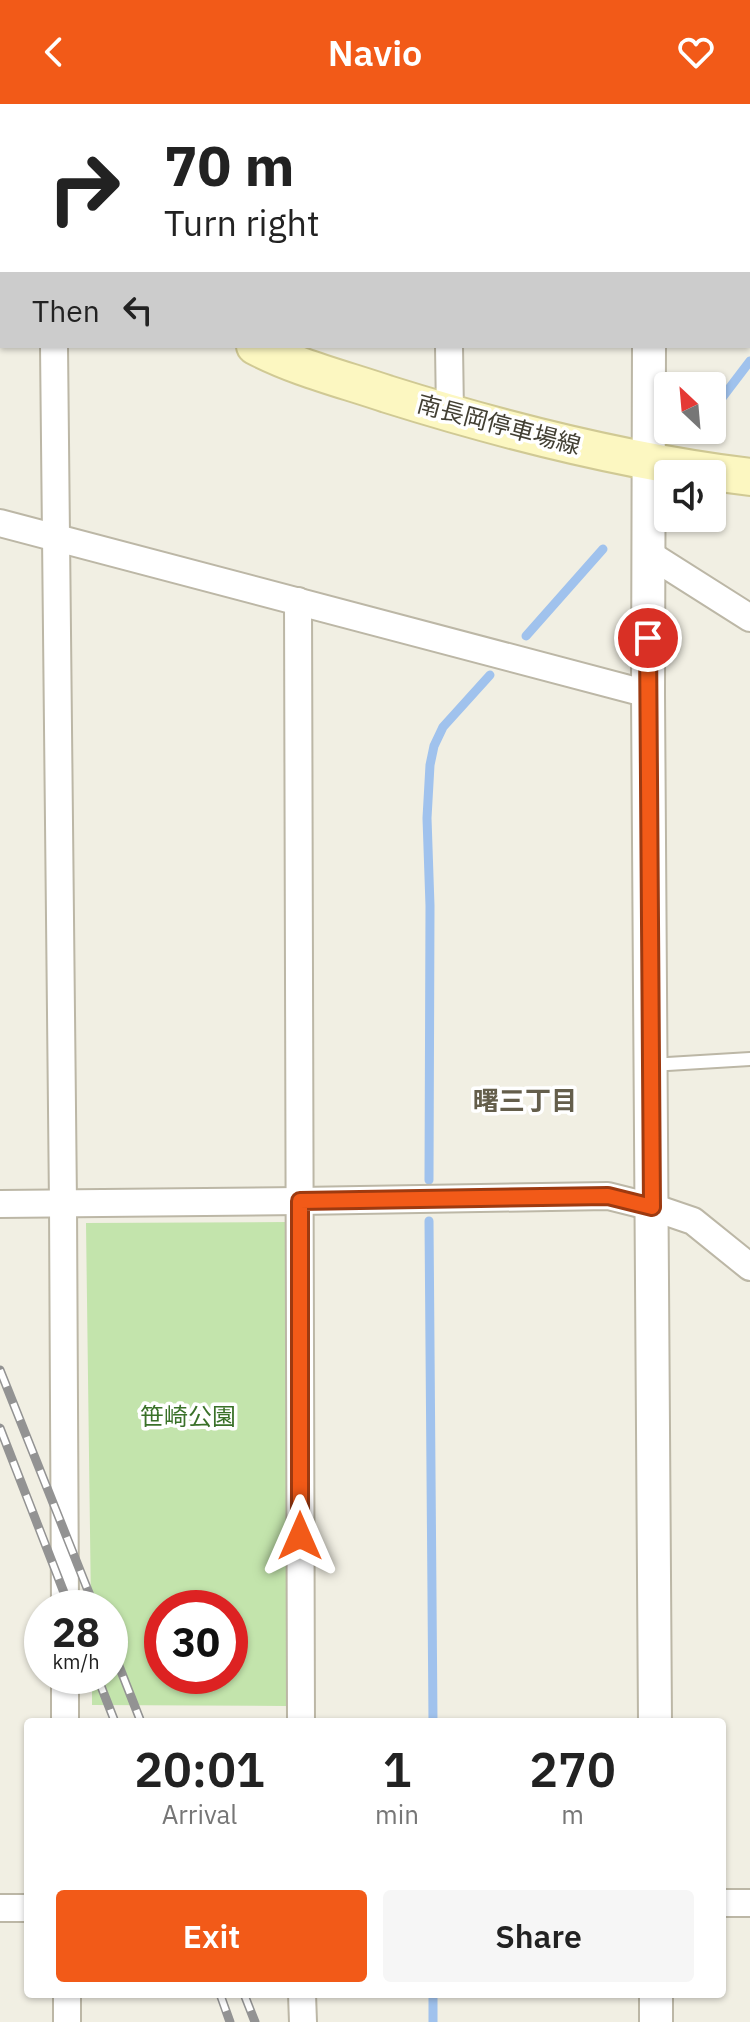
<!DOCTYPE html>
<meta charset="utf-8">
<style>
body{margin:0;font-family:"IBM Plex Sans","Noto Sans JP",sans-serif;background:#f6f6f6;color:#222;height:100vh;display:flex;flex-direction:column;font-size:30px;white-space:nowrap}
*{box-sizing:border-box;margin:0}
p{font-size:26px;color:#767676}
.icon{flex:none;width:44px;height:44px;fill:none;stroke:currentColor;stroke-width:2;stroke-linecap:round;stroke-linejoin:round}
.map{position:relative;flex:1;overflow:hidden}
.panel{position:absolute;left:24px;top:1614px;width:702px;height:280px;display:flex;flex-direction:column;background:#fff;border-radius:8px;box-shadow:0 2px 6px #0004}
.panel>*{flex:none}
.top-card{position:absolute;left:0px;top:0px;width:750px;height:244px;box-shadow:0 2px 6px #0004;background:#fff;color:#222;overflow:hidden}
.needle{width:52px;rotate:334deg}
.controls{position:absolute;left:654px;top:268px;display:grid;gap:16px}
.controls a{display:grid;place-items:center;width:72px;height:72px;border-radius:8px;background:#fff;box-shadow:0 2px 6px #0004;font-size:40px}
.speed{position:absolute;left:24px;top:1486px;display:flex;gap:16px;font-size:40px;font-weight:700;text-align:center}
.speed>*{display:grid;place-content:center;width:104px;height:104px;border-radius:50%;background:#fff;box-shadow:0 2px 6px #0004;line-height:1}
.speed small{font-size:20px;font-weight:400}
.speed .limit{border:12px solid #d22;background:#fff;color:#111}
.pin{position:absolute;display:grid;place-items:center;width:68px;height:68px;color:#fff;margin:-34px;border:4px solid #fff;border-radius:50%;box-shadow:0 2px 8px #0007}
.me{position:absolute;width:88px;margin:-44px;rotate:0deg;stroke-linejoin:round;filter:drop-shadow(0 0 6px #0008)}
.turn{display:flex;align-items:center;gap:28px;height:168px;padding:0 32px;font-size:36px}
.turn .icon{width:104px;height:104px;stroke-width:2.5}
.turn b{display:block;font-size:56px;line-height:68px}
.then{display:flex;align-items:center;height:76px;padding:0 32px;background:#0003;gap:16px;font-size:30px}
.eta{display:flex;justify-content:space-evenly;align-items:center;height:136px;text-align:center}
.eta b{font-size:48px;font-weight:600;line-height:56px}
.action{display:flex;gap:16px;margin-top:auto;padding:16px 32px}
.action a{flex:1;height:92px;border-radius:8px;background:#f25a18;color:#fff;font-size:32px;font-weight:600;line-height:92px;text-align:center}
.action a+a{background:#f6f6f6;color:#222}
header{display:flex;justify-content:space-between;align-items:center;height:104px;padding:0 32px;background:#f25a18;color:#fff;font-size:36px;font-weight:600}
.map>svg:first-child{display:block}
.green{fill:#c3e4ac;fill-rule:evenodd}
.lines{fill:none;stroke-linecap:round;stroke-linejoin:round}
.stream{stroke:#a0c2ed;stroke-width:9}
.service-casing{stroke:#bcb7a6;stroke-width:16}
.minor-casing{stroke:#bcb7a6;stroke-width:30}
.tertiary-casing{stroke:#bcb7a6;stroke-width:36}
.secondary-casing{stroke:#d0c994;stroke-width:40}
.service{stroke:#fff;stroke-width:12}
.minor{stroke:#fff;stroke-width:26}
.tertiary{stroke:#fff;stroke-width:32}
.secondary{stroke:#fcf7c1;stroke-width:36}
.rail-casing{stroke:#939393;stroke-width:9}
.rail{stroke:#fff;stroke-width:6;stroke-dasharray:18;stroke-linecap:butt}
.route-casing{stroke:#9d3a10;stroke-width:20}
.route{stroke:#f25a18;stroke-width:14}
.labels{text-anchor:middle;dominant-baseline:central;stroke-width:7;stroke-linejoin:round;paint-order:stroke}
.street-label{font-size:24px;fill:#423f33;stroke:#fff}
.park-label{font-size:24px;fill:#3a7129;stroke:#fff}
.neighbourhood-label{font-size:26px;font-weight:bold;fill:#645e4b;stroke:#fff}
</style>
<header><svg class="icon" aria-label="back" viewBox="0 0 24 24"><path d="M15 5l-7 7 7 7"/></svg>Navio<svg class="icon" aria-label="heart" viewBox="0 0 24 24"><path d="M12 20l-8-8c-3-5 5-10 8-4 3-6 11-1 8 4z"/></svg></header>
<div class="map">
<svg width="750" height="1918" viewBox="0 0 750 1918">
<rect width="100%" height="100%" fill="#f1efe3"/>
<!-- green -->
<path class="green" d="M288 1118 286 1602 92 1601V1572H110V1504H91L86 1119ZM162 1504H230V1572H162Z"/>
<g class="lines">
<!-- stream -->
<g class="stream">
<polyline points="712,307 750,257"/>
<polyline points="526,532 603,445"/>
<polyline points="429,1076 430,802 427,714 430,661 434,642 443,623 490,571"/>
<polyline points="429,1117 433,1618"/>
<polyline points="433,1890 433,1918"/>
</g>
<defs>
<polyline id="service" points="651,961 750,955"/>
<g id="minor">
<polyline points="111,0 111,2"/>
<polyline points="280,0 280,2"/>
<polyline points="446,0 446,2"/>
<polyline points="748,118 750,118"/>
<polyline points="0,208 2,209"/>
<polyline points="54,242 63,1100 65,1504"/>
<polyline points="449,242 450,310"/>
<polyline points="0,419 648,590"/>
<polyline points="649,450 750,514"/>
<polyline points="298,497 301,1618"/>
<polyline points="0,1100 300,1097 608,1092 652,1103 693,1117 750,1163"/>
<polyline points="65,1572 65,1618"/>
<polyline points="722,1799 750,1799"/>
<polyline points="0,1804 28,1804"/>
<polyline points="67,1890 67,1918"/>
<polyline points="302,1890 303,1918"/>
</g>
<g id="tertiary">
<polyline points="649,2 649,0"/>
<polyline points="649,242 648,590 655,1618"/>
<polyline points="656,1890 656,1918"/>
</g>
<g id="secondary">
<polyline points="0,95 2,96"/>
<path d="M255 242C297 264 343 275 387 290 505 327 627 358 750 373"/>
</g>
</defs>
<!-- service casing -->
<use href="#service" class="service-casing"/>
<!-- minor casing -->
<use href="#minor" class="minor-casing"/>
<!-- tertiary casing -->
<use href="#tertiary" class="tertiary-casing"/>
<!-- secondary casing -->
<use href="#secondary" class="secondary-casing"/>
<!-- service -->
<use href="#service" class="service"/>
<!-- minor -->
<use href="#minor" class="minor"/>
<!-- tertiary -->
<use href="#tertiary" class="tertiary"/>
<!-- secondary -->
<use href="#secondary" class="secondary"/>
<defs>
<g id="rail">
<polyline points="0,1266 95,1504"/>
<polyline points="0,1324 70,1504"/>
<polyline points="110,1539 141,1618"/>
<polyline points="97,1572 115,1618"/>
<polyline points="220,1890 230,1918"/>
<polyline points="244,1890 255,1918"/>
</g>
</defs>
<!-- rail casing -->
<use href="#rail" class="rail-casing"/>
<!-- rail -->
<use href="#rail" class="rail"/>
</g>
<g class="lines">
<defs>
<polyline id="route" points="300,1432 300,1097 608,1092 652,1103 648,534"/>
</defs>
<!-- route casing -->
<use href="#route" class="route-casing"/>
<!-- route -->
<use href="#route" class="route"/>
</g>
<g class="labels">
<!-- street labels -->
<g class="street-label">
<text transform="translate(499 320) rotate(15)">南長岡停車場線</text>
</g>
<!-- park labels -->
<g class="park-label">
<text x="188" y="1312">笹崎公園</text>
</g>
<!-- neighbourhood labels -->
<g class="neighbourhood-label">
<text x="525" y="996">曙三丁目</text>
</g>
</g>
</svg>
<div class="controls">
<a><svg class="needle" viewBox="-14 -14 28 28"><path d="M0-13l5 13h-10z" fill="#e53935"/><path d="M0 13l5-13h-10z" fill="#767676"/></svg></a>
<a><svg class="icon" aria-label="sound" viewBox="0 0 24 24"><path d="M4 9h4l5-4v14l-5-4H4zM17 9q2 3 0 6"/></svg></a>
</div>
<div class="speed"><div>28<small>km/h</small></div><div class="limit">30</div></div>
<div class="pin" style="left:648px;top:534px;background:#d93025"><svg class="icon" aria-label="arrive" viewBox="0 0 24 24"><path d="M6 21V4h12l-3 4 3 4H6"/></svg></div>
<svg class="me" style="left:300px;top:1432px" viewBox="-20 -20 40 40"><path d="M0-17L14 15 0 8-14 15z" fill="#f25a18" stroke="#fff" stroke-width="4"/></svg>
<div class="top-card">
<div class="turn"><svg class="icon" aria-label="right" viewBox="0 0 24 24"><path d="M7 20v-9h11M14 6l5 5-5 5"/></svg><div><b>70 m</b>Turn right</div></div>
<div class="then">Then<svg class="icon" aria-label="left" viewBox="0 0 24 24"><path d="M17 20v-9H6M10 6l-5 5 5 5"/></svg></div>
</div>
<section class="panel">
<div class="eta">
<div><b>20:01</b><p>Arrival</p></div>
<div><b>1</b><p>min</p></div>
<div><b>270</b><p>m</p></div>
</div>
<div class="action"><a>Exit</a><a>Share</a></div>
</section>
</div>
